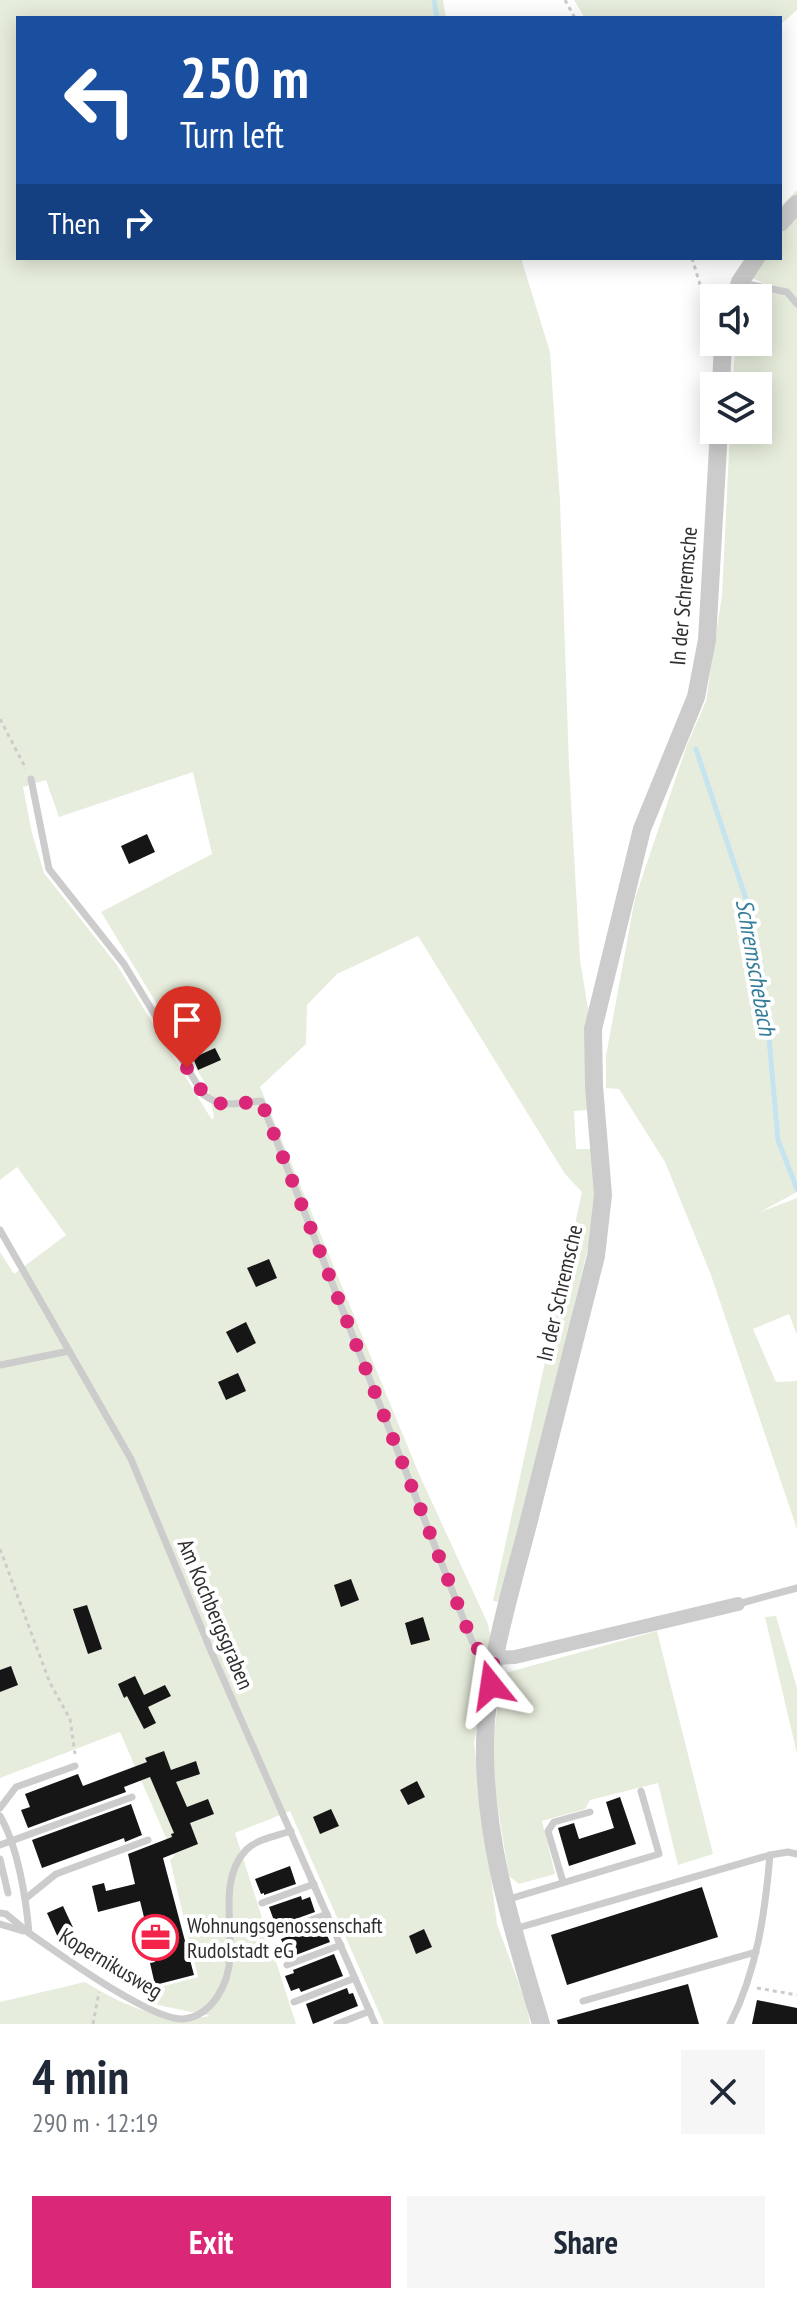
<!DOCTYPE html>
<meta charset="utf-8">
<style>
body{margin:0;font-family:"PT Sans Narrow",sans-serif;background:#f6f6f7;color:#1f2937;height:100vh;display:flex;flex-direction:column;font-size:30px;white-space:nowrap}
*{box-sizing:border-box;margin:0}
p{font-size:26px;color:#747a83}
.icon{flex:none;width:44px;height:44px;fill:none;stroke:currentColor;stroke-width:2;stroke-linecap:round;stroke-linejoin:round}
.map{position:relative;height:2024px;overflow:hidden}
.panel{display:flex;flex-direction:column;background:#fff;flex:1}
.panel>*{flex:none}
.guide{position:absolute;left:16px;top:16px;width:766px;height:244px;border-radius:0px;box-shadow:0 4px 20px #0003;background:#1a4fa0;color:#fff;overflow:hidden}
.controls{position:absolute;left:700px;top:284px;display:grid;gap:16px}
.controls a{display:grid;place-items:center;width:72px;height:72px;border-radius:0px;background:#fff;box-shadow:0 4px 20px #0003;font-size:40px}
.pin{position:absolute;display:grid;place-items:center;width:68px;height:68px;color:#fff;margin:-82px -34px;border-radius:50% 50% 50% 0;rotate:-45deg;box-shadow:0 0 8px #0007}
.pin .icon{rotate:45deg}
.me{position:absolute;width:88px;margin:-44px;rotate:345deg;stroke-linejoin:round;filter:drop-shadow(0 0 6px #0008)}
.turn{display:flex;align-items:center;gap:28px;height:168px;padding:0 32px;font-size:36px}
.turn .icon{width:104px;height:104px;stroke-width:2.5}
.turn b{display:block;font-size:56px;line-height:68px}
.then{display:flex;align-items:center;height:76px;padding:0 32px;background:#0003;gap:16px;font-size:30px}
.round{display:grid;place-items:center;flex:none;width:84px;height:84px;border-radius:0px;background:#f6f6f7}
.overview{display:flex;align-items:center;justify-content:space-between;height:136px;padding:0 32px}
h1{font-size:48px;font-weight:700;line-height:60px}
.action{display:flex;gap:16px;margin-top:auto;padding:16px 32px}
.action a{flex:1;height:92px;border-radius:0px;background:#db2777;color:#fff;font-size:32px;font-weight:700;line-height:92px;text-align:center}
.action a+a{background:#f6f6f7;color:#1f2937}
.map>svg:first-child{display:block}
.green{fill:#e7eddc;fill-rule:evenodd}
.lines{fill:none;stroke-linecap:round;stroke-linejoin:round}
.stream{stroke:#c6e4ef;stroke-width:5}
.building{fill:#161616}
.path{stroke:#ccc;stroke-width:3;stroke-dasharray:4 4;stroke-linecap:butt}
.service{stroke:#ccc;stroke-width:7}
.minor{stroke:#ccc;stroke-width:14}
.tertiary{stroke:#ccc;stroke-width:18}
.route{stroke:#db2777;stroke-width:14;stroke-dasharray:0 25.2}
.labels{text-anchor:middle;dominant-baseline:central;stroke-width:8;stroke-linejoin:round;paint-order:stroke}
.street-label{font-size:22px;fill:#2f2f2f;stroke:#fff}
.poi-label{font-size:22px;fill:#2f2f2f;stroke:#fff;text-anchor:start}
.water-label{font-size:24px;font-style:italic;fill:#357e99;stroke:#fff}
</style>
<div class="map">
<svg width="797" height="2024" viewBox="0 0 797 2024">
<rect width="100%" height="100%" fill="#fff"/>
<!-- green -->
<g class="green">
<path d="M0 0H443L446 18H18V258H521L550 352 560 501 569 766 580 960 589 1015V1110L574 1111 576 1149H591L596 1192 592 1231 503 1603 493 1601 582 1192 565 1174 418 936 337 974 307 1005 306 1044 260 1087 419 1474 488 1624 492 1644 474 1743 497 1924 526 2003 530 2024H384L290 1811 235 1833 296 2024H0V2002L85 1982C124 2006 165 2024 211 2016L148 2003 145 1991 198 1977 170 1860 174 1856 120 1732 0 1778V1252L14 1274 66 1235 17 1167 0 1180ZM193 772 212 854 101 912 208 1088 214 1117 212 1120 117 965 44 873 32 833 23 787 46 780 59 817Z"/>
<polygon points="574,0 797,0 797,10 780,25 780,18 585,18"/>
<polygon points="797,190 797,1192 760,1212 797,1198 797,1335 789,1314 753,1329 776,1382 797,1381 797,1529 711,1275 665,1162 619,1089 606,1088 606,1056 635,898 687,745 706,701 722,595 730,430 758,430 758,386 732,386 736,342 758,342 758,305 768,306 768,285 752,278 763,258 780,258 780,235 794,218 780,214 780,207"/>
<polygon points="776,1616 797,1688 797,1754 765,1617"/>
<polygon points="657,1631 713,1854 678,1865 658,1783 590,1800 585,1809 542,1821 555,1874 519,1884 509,1876 494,1785 493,1743 502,1674"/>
</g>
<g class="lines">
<!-- stream -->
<g class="stream">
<polyline points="434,0 437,18"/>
<polyline points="696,749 751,914 764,981 778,1140 797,1189"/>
</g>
</g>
<!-- building -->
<g class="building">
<polygon points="147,834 155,852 129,864 121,846"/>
<polygon points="215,1048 221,1060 198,1070 193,1058"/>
<polygon points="269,1259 277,1278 256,1287 247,1268"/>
<polygon points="246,1322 256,1343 237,1353 226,1332"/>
<polygon points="238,1373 246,1391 226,1400 218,1382"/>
<polygon points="351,1579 359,1600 341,1607 334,1585"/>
<polygon points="87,1605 102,1649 88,1654 73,1609"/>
<polygon points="423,1617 430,1640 411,1645 405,1623"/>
<polygon points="11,1666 18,1685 0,1692 0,1670"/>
<polygon points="135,1676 144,1695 165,1685 171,1696 148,1707 156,1723 144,1729 127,1696 124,1698 118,1684"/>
<polygon points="164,1751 171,1770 196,1761 200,1774 176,1782 187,1807 208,1799 214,1814 190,1823 198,1844 163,1858 194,1975 155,1985 150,1963 155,1962 140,1901 98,1912 92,1886 104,1883 106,1891 135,1884 128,1854 172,1837 171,1834 174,1833 150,1777 124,1787 126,1792 28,1828 21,1810 30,1807 25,1794 78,1774 83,1786 147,1762 145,1758"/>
<polygon points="417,1781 425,1797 408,1805 400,1790"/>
<polygon points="620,1797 636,1844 569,1866 558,1828 574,1823 579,1839 614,1828 606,1802"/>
<polygon points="131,1804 142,1835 125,1842 124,1838 42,1868 32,1840"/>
<polygon points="331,1809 339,1826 320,1834 313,1817"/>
<polygon points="290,1866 296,1884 264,1895 264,1893 261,1894 255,1879"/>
<polygon points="702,1887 718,1937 567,1985 551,1935"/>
<polygon points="301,1896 302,1900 310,1897 315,1912 276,1926 269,1907"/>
<polygon points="63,1906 76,1934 60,1942 47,1913"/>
<polygon points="320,1924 321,1927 323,1926 330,1942 288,1958 281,1939"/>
<polygon points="424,1929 432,1947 416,1954 409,1936"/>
<polygon points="334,1954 343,1976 301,1992 299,1988 291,1991 285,1976 294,1973 293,1970"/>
<polygon points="688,1984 699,2024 558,2024 557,2020"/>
<polygon points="347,1988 349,1994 353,1993 358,2006 313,2024 306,2004"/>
<polygon points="757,2000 797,2008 797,2024 752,2024"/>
</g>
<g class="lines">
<!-- path -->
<g class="path">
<polyline points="565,0 575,18"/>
<polyline points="692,258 702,291 714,316"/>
<polyline points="0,719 26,769"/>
<polyline points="0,1549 50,1683 70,1719 75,1754"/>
<polyline points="757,1988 797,1995"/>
<polyline points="93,2024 99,1992"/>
</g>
<!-- service -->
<g class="service">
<polyline points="742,283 787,292 797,304"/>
<path d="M31 779 49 869 124 964 203 1094C221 1109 239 1103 261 1101L472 1641 481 1653 492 1658"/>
<polyline points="0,1230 131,1459 211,1651 375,2024"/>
<polyline points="0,1365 69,1351"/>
<polyline points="738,1604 797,1588"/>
<polyline points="0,1808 16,1787 75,1766"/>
<path d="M0 1816C18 1847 26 1898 29 1933 58 1953 151 2021 183 2019 213 2016 229 1983 230 1956 232 1922 220 1877 246 1850 257 1839 276 1836 291 1831"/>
<polyline points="0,1845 132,1797"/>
<polyline points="0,1859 8,1893"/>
<polyline points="563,1882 548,1831 554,1822 590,1812"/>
<polyline points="25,1899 56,1874 148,1840"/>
<polyline points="506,1900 659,1854 641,1791"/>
<polyline points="262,1903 314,1884"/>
<polyline points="0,1913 6,1914 29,1933"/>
<polyline points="0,1924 23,1931"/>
<polyline points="514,1929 770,1855 788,1852 797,1854"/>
<polyline points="277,1933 327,1914"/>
<polyline points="287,1965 341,1945"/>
<polyline points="583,2001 756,1952"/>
<polyline points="294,2002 355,1978"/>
<polyline points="337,2024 370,2011"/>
<path d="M730 2024C757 1971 765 1913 770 1855"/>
</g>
<!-- minor -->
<polyline class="minor" points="494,1658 515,1657 738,1604"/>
<!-- tertiary -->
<g class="tertiary">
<polyline points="780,223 797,204"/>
<polyline points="735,298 740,282 756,258"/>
<polyline points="721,386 723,342"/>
<path d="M541 2024C513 1931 483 1839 485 1740 487 1669 508 1600 526 1532 549 1440 573 1348 596 1256L603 1195 594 1086 593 1029 642 829 696 697 707 640 719 430"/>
</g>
</g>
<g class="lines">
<!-- route -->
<path class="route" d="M187 1068C212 1110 215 1106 261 1101L472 1641 481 1653 494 1658 491 1685"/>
</g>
<!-- icons -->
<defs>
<symbol id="office-ring" viewBox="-11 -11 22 22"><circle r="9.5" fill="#fff" stroke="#f4234a" stroke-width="1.5"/><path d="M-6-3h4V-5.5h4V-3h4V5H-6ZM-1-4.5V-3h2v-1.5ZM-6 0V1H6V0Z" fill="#f4234a"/></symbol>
</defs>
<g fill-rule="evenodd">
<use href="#office-ring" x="130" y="1912" width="51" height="51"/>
</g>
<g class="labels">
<!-- street labels -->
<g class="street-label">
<text transform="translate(683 596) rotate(-85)">In der Schremsche</text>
<text transform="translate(559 1293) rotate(-77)">In der Schremsche</text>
<text transform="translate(216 1614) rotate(67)">Am Kochbergsgraben</text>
<text transform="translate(111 1963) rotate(31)">Kopernikusweg</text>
</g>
<!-- poi labels -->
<g class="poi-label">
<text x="187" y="1925">Wohnungsgenossenschaft<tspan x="187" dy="25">Rudolstadt eG</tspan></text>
</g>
<!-- water labels -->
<g class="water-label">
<text transform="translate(756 967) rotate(80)">Schremschebach</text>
</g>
</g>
</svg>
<div class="controls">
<a><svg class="icon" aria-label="sound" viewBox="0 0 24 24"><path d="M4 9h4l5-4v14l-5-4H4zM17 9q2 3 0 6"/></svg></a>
<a><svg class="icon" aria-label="layers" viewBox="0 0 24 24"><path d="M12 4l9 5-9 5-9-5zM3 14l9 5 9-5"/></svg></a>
</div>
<div class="pin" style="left:187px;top:1068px;background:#d93025"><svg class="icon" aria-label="arrive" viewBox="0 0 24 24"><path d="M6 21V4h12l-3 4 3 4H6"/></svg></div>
<svg class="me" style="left:491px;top:1685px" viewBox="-20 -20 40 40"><path d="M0-17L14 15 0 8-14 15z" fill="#db2777" stroke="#fff" stroke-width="4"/></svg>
<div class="guide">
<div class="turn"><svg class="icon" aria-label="left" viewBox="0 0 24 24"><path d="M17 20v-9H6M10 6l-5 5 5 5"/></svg><div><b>250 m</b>Turn left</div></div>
<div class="then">Then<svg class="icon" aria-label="right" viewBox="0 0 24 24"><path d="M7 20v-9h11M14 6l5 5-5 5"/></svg></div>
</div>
</div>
<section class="panel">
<div class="overview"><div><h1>4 min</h1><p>290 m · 12:19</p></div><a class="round"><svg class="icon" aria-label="close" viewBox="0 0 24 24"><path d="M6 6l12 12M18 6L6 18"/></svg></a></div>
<div class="action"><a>Exit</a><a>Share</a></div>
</section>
